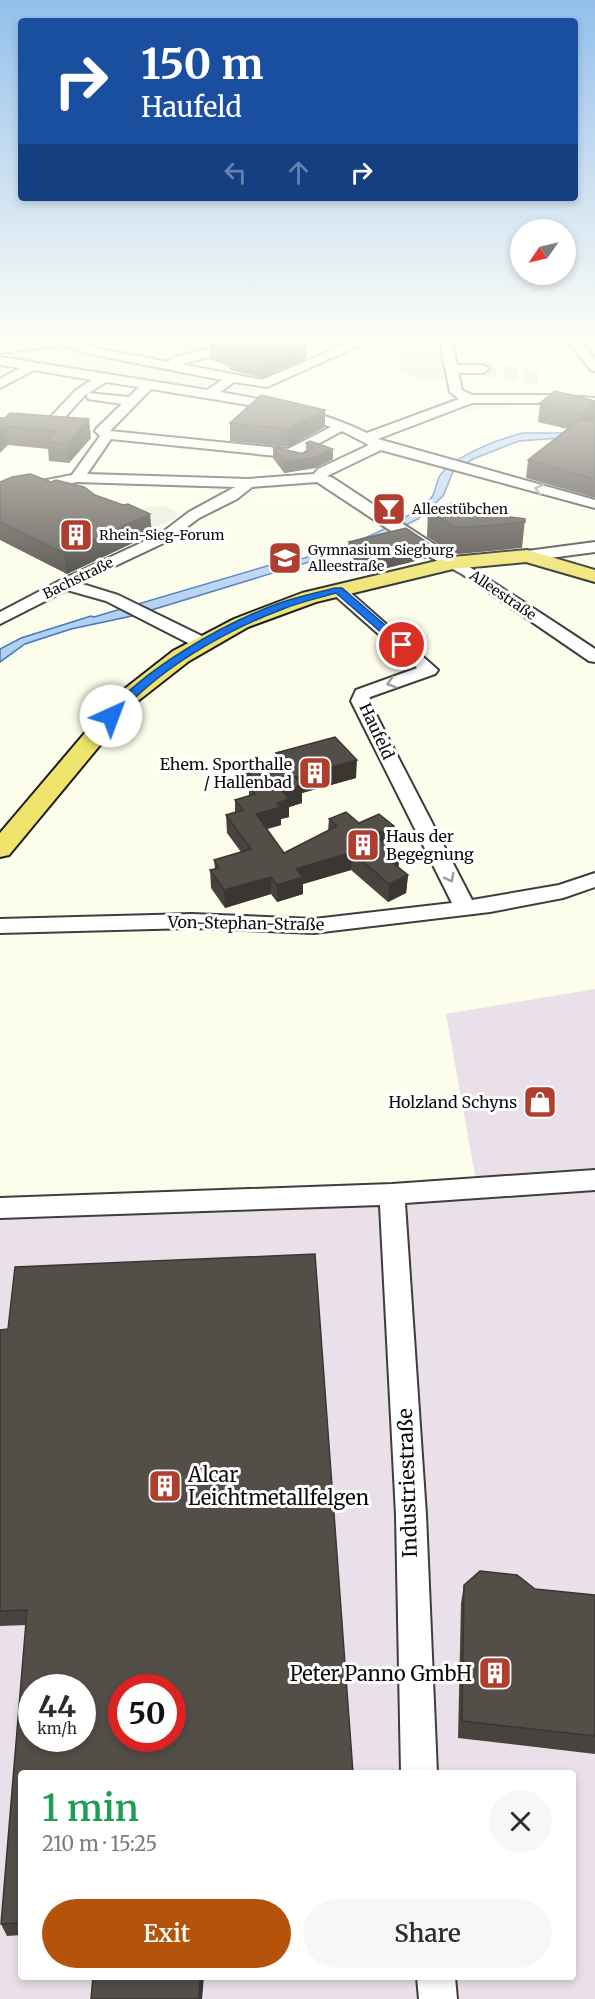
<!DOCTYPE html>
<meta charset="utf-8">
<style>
body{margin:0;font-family:Merriweather,serif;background:#f7f7f7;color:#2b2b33;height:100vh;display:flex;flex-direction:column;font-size:22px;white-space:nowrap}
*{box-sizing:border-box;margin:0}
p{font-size:20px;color:#7c7c81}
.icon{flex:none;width:33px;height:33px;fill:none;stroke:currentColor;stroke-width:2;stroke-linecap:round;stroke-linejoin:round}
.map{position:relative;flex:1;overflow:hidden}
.side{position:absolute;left:18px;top:1770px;width:558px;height:210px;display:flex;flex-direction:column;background:#fff;border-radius:6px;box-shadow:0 3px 9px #0003}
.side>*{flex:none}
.top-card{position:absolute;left:18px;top:18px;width:560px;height:183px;border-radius:6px;box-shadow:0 3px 9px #0003;background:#1a4fa0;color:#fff;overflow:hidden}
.needle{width:39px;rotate:236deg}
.tools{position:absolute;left:510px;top:219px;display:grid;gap:12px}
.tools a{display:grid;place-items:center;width:66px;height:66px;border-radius:50%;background:#fff;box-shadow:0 3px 9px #0003;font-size:30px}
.speed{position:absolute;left:18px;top:1674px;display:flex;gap:12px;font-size:30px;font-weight:700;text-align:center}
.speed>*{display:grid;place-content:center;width:78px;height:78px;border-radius:50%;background:#fff;box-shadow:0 3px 9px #0003;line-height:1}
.speed small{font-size:15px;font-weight:400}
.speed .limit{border:9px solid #d22;background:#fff;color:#111}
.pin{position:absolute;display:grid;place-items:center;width:51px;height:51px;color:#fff;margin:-26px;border:3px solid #fff;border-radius:50%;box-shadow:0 2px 6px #0007}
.me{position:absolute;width:66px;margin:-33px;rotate:43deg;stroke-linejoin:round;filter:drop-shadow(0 0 4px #0008)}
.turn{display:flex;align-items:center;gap:21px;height:126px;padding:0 24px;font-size:27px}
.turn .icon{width:78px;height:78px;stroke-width:2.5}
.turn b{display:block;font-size:42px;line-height:51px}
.lanes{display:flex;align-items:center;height:57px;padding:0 24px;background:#0003;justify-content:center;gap:30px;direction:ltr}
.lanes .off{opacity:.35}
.round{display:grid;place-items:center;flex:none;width:63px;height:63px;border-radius:32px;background:#f7f7f7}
.head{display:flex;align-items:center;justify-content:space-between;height:102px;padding:0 24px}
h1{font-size:36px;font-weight:600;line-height:45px;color:#1e9e55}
.action{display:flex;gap:12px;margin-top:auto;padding:12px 24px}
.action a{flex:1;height:69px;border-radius:36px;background:#b45309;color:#fff;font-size:24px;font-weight:600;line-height:69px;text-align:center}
.action a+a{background:#f7f7f7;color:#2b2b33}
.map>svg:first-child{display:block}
.industrial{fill:#eae0e9;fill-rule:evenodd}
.green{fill:#c8e5b8}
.plaza{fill:#eceadc}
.water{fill:#b4d0f1;stroke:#4079c2;stroke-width:1.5}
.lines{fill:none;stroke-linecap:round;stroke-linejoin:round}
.minor-tunnel{stroke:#d9d9c9;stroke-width:14;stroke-dasharray:14 7;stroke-linecap:butt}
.minor-casing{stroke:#3e3e3e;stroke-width:4}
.major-casing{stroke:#1c1c1c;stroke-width:4}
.minor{fill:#fff;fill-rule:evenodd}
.major{fill:#eee46b;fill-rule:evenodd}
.wall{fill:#47433e}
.shaded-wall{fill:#3a3732}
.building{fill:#534e48;stroke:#3a3732;stroke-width:1.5;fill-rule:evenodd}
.oneway{stroke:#9d9d9d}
.route{fill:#1a73e8;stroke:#114b97;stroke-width:1.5}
.labels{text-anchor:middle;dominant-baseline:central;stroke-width:6;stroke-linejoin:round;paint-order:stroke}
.far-poi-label{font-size:14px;fill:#0b0b0b;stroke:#fff;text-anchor:start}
.far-street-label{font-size:14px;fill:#0b0b0b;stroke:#fff}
.street-label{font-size:16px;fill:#0b0b0b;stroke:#fff}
.poi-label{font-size:16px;fill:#0b0b0b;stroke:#fff;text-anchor:end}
.near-poi-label{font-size:20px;fill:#0b0b0b;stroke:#fff;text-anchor:start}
.near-street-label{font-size:20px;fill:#0b0b0b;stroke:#fff}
</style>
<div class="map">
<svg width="595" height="1999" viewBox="0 0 595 1999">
<rect width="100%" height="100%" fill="#fdfdeb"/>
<!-- industrial -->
<path class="industrial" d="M595 989V1999H0V1217L478 1192 446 1014ZM32 1688H82V1738H32ZM122 1688H172V1738H122ZM21 1773H573V1977H21Z"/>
<!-- green -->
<polygon class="green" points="403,338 438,338 445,348 449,379 421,379 397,372"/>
<!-- plaza -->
<g class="plaza">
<polygon points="61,338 78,338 109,353 137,344 166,358 185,351 157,338 222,338 219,340 232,347 180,360 196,367 263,384 241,402 0,363 0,347"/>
<polygon points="449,391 503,392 506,408 465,410 448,402"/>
<polygon points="165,506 177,512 176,519 149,529 141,511 148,507"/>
</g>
<!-- water -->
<path class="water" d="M523 433H568L561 438 519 441 473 459 453 472 443 496 418 519 371 543 132 616 71 629 25 644 0 662V649L21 638 91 616 94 617 284 561 287 563C337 549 390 534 430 499 437 493 435 481 441 474 457 455 498 439 523 433Z"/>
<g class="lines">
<!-- minor-tunnel -->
<polyline class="minor-tunnel" points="483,369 529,376 545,382"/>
<defs>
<g id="minor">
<path d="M59 338H72L71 340 92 347 168 362 175 357 255 338H275L273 341 181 364 262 380 360 338H376L267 387 234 382 220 392C271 401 320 410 367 433L459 399 450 392 441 347 436 338H448L453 347 457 365H483L489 369 483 373H458L462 390 472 395H552L595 398V406L552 403H472L378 439 595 500V508L381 450 327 476 333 478C420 536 508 591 595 649V662L589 661 462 574 432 558 317 482 252 487 237 499 199 518 170 540 79 583 118 595 208 639 210 643 208 647H196L106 601 67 590 0 624V612L63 579 160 534 189 512 235 487 77 482 0 497V489L72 475 100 436 95 431 97 428 122 404 88 399 87 396 88 393 129 397 139 387 106 382 84 396 52 432H42L40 429 42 426 76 390 92 380 34 370 0 388V379L20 368 0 365V357L207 390 222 380 90 354 61 345 0 353V345ZM151 389 279 410 331 427 288 449 110 431ZM342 431 369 445 318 469 314 474 248 479 87 474 111 439 287 457 302 462 309 458 301 453Z"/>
<polygon points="565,338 577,338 595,359 595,371 591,370"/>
<polygon points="595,542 595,552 527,561 519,556 527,551"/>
<polygon points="338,585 344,587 438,670 435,674 370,697 369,701 472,900 559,885 595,873 595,887 563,898 490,912 314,933 192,928 0,933 0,919 192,914 314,919 452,903 351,701 356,690 417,668 332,593 330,590 332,587"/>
<polygon points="595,1170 595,1190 405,1203 426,1515 437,1773 401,1773 396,1515 380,1205 0,1218 0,1198 392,1184"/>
<polygon points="417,1977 455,1977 457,1999 419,1999"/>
</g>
<polygon id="major" points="527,550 595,570 595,582 526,562 453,569 316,602 248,627 189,661 134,704 9,855 0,857 0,833 118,694 173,651 234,619 302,593 453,557"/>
</defs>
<!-- minor casing -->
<use href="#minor" class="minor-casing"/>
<!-- major casing -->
<use href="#major" class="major-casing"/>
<!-- minor -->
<use href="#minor" class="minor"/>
<!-- major -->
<use href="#major" class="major"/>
</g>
<!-- wall -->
<g class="wall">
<polygon points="170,338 191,338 189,338 189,347"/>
<polygon points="210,345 307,358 262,378 230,370 230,367 210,359"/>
<polygon points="595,401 595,498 526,478 528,460 568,429 538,422 540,403"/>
<polygon points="325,410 325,427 288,447 230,441 230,423"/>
<polygon points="0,418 91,438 69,463 49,461 48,449 8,445"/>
<polygon points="306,443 333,449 333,459 315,468 284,473 273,458 273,447 304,454 306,453"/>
<polygon points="0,482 152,534 67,574 0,540"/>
<polygon points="428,510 465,511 525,519 522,548 459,554 451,552 427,537"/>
<polygon points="349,542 427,558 367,573 349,557"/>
<polygon points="276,753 356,778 302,793 302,803 289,807 289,817 281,819 281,825 267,829 284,853 328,831 329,819 359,823 393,843 388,846 388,851 399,860 398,867 408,875 406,893 388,902 351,870 303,884 303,894 277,902 271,894 225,908 211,888 210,870 215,869 214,860 241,852 227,833 226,815 235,812 235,800 249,796 249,790 244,784 244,767 276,758"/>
<polygon points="315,1254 21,1773 21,1935 7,1936 1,1924 26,1625 0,1626 0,1330 8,1329"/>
<polygon points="464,1585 535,1589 595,1595 595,1754 458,1738 461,1603"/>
</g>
<!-- shaded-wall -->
<g class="shaded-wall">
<polygon points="307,345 307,358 262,378 262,364"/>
<polygon points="595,403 595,420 579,432 582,414"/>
<polygon points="325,410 325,427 288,447 287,429"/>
<polygon points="89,419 91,438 69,463 67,444"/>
<polygon points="5,426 8,445 0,453 0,432"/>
<polygon points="333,449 333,459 315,468 284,473 284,462"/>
<polygon points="150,514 152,534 67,574 64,553"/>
<polygon points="428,543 427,558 367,573 367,558"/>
<polygon points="357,760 356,778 302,793 302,803 289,807 289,817 281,819 281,825 256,832 256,814 282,791 295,777"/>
<polygon points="394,826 393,843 373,853 374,835"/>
<polygon points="352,852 351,870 303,884 303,894 277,902 277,885 296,869"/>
<polygon points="399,860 398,878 393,863"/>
<polygon points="408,875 406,893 388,902 389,884"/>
<polygon points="271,877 271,894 225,908 224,890"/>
<polygon points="200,1977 204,1977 202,1999 199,1999"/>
</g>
<!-- building -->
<g class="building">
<polygon points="277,338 287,338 307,345 262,364 229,357 233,355 210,345 233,340 258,345"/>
<polygon points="555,391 595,401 595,403 582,414 540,403"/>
<polygon points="261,395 325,410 287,429 230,423"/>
<polygon points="10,413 89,419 67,444 47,442 55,431 5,426 0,432 0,418 5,418"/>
<polygon points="595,420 595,479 528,460 578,421"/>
<polygon points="310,441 333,449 315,457 284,462 273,447 304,454 312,448 306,443"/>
<polygon points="30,474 51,482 56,480 84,487 95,495 123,505 128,504 150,514 64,553 0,522 0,482 12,477"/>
<polygon points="452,503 465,511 525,519 525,522 462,528 453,526 428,510"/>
<polygon points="406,528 428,543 367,558 349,542"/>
<polygon points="335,737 357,760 295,777 302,785 282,791 289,799 277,803 281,807 256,814 284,853 337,826 329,819 346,812 359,823 379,814 394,826 374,835 388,846 384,848 399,860 393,863 408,875 389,884 352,852 296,869 303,877 277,885 271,877 224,890 210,870 219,868 214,860 251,849 226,815 243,810 235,800 255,794 249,785 257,783 244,767 280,757 276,753"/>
<path d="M315 1254 353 1773H21V1923L1 1924 27 1610 0 1611V1330L8 1329 15 1267ZM32 1688H82V1738H32ZM122 1688H172V1738H122Z"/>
<polygon points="480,1571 517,1575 535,1589 595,1595 595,1736 462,1721 464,1585"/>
<polygon points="93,1977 200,1977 199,1999 91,1999"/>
</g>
<!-- one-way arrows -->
<defs><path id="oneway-chevron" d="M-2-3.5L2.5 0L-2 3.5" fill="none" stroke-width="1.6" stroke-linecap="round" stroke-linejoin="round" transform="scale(1.5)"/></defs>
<g class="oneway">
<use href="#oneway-chevron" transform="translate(539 489) rotate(-164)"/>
<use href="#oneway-chevron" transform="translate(391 683) rotate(164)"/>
<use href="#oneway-chevron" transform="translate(450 878) rotate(63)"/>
</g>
<!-- sky -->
<linearGradient id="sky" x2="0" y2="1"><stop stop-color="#93bfec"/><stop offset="0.55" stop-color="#fefef6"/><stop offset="1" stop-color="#fefef6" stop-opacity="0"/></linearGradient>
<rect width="595" height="618" fill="url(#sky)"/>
<!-- route -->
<path class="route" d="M335 588H342L406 643V647H398L336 593C319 598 300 602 283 609 224 631 156 670 115 719H107L106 716C141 670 223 624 277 604 296 597 316 593 335 588Z"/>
<!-- icons -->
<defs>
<symbol id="bar-square" viewBox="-11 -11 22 22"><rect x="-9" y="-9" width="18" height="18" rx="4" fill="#b03e2f" stroke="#fff"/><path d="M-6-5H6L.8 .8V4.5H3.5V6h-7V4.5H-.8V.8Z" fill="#fff"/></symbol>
<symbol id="building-square" viewBox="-11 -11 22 22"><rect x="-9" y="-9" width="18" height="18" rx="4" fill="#b03e2f" stroke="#fff"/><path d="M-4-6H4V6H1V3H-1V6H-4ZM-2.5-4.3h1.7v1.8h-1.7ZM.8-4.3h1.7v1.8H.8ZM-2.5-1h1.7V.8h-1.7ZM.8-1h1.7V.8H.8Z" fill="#fff"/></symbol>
<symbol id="school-square" viewBox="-11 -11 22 22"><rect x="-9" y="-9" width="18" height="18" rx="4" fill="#b03e2f" stroke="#fff"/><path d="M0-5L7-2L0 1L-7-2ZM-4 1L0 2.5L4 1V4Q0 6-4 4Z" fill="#fff"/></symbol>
<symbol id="shop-square" viewBox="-11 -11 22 22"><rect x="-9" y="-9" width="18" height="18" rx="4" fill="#b03e2f" stroke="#fff"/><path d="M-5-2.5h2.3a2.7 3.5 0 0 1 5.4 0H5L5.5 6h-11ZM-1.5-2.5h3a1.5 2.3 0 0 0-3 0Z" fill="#fff"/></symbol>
</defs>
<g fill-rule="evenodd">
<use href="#bar-square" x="370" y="490" width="38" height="38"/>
<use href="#building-square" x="57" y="516" width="38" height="38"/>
<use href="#school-square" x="266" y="539" width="38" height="38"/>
<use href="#building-square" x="296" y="754" width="38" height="38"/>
<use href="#building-square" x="344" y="826" width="38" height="38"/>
<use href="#shop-square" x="521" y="1083" width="38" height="38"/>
<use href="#building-square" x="146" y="1467" width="38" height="38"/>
<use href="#building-square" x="476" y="1654" width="38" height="38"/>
</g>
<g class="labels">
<!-- far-poi labels -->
<g class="far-poi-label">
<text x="412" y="509">Alleestübchen</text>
<text x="99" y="535">Rhein-Sieg-Forum</text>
<text x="308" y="550">Gymnasium Siegburg<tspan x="308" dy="16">Alleestraße</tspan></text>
</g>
<!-- far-street labels -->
<g class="far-street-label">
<text transform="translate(78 578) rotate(-26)">Bachstraße</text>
<text transform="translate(503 595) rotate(34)">Alleestraße</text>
</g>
<!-- street labels -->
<g class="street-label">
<text transform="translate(377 731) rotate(65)">Haufeld</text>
<text transform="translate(246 923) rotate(1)">Von-Stephan-Straße</text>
</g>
<!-- poi labels -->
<g class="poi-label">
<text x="292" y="764">Ehem. Sporthalle<tspan x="292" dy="18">/ Hallenbad</tspan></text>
<text x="386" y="836" text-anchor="start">Haus der<tspan x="386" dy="18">Begegnung</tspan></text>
<text x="517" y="1102">Holzland Schyns</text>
</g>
<!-- near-poi labels -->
<g class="near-poi-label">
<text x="188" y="1474">Alcar<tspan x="188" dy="23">Leichtmetallfelgen</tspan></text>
<text x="472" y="1673" text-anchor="end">Peter Panno GmbH</text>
</g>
<!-- near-street labels -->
<g class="near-street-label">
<text transform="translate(407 1483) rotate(-92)">Industriestraße</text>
</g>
</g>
</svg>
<div class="tools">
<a><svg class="needle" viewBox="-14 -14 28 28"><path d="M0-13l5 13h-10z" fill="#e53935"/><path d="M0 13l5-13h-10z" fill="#7c7c81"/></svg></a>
</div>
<div class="speed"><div>44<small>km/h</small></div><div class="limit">50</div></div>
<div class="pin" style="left:402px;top:645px;background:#d93025"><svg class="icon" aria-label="arrive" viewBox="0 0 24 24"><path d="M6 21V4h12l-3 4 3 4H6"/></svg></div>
<svg class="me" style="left:111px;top:716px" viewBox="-20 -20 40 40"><circle r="19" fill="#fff"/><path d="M0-13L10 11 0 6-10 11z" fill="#1a73e8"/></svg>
<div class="top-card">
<div class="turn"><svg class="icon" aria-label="right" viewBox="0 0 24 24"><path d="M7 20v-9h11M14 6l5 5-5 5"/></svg><div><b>150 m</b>Haufeld</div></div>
<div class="lanes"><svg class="icon off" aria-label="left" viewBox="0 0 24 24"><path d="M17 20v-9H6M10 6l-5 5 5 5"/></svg><svg class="icon off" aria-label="ahead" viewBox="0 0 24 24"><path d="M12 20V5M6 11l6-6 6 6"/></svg><svg class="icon" aria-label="right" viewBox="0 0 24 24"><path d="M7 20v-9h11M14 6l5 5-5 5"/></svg></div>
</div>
<section class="side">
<div class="head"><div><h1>1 min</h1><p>210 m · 15:25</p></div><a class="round"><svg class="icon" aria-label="close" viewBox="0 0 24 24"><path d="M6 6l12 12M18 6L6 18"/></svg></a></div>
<div class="action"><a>Exit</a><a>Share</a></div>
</section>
</div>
